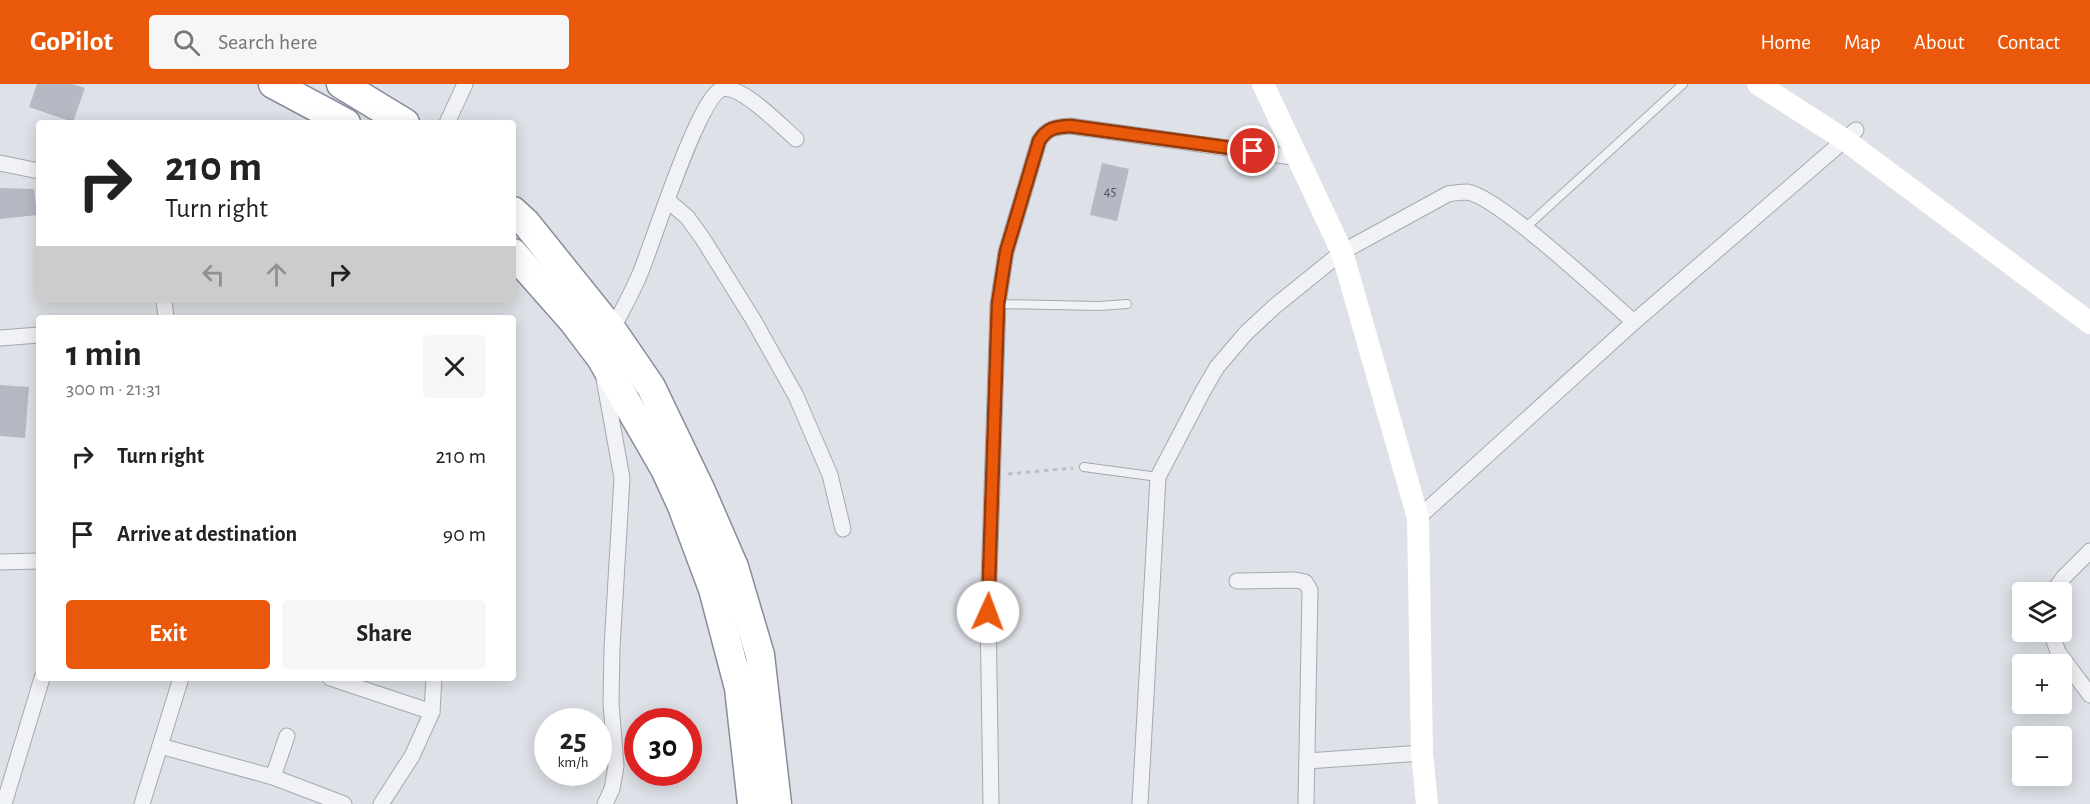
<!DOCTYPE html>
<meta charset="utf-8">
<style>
body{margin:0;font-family:"Alegreya Sans",sans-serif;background:#f6f6f6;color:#222;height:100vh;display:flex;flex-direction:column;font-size:22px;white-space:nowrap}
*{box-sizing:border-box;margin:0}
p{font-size:20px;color:#767676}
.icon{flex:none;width:33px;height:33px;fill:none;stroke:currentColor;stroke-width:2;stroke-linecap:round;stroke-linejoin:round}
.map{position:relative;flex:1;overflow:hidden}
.panel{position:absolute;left:36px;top:231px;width:480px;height:366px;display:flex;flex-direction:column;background:#fff;border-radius:6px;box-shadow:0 3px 15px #0003}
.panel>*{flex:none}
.hud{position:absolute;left:36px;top:36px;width:480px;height:183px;border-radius:6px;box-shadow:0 3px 15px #0003;background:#fff;color:#222;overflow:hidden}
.tools{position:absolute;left:2012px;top:498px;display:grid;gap:12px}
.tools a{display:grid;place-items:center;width:60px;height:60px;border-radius:6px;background:#fff;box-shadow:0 3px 15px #0003;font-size:30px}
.speed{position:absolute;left:534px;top:624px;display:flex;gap:12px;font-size:30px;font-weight:700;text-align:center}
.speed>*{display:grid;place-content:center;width:78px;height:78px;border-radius:50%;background:#fff;box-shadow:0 3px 15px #0003;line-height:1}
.speed small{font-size:15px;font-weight:400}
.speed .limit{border:9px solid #d22;background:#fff;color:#111}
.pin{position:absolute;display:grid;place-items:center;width:51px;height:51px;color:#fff;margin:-26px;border:3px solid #fff;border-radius:50%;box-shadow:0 2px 6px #0007}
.me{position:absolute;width:66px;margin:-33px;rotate:2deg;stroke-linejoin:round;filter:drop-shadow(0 0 4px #0008)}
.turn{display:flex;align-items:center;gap:21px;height:126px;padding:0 30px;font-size:27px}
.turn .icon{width:78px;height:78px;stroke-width:2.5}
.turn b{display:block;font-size:42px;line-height:51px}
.lanes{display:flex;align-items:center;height:57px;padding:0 30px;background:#0003;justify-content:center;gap:30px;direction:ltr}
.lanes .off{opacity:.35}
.round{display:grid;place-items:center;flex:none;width:63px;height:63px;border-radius:6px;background:#f6f6f6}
.overview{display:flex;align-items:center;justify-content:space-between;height:102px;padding:0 30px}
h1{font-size:36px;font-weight:700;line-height:45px}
.cta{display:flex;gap:12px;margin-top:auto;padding:12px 30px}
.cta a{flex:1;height:69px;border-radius:6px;background:#ea580c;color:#fff;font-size:24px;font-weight:700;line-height:69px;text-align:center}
.cta a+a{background:#f6f6f6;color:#222}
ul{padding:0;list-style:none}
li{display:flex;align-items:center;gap:18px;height:78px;padding:0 30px}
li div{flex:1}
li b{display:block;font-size:22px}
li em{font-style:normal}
header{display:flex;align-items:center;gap:36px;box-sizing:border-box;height:84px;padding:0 30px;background:#ea580c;color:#fff}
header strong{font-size:28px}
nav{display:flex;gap:33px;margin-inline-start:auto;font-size:21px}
.search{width:420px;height:54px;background:#f6f6f6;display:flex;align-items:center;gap:15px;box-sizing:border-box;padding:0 21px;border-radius:6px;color:#767676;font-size:22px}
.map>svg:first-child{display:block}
.building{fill:#b6b9c3}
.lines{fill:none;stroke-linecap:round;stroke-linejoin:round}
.lane-casing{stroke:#a4a8b0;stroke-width:10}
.street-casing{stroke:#a4a8b0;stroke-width:17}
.highway-casing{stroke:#878d9c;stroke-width:31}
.path{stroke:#bdbfc5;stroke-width:3;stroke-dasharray:4.5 4.5;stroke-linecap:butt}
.lane{stroke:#f1f2f5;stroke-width:8}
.street{stroke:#f1f2f5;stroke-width:15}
.secondary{stroke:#fff;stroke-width:22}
.highway{stroke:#fff;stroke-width:28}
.route-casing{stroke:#983908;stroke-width:15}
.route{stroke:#ea580c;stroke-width:10}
.labels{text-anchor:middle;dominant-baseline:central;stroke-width:5;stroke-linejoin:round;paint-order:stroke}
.number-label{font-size:14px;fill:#4c515e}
</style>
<header>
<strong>GoPilot</strong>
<div class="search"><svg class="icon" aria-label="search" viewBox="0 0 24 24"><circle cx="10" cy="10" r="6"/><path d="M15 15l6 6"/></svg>Search here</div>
<nav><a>Home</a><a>Map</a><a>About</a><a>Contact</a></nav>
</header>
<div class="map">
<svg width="2090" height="720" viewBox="0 0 2090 720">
<rect width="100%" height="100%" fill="#dee1e7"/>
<!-- building -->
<g class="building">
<polygon points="37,0 72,0 85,4 73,38 29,23"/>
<polygon points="1102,79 1129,85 1117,137 1090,131"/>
<polygon points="0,104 34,105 37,131 0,135"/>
<polygon points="0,301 29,303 25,354 0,352"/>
</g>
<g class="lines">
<defs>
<g id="lane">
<polyline points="1525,144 1683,0"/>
<polyline points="998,220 1099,222 1127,220"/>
<polyline points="1084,383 1158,393"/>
</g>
<g id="street">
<polyline points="447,39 465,0"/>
<polyline points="0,79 39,87"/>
<polyline points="667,116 687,133 703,155 754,237 796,312 830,391 843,445"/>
<polyline points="164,216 166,234"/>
<path d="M612 246C621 228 631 211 639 192 652 163 698 13 722 5 741 0 781 42 796 55"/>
<polyline points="0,254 39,251"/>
<polyline points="604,295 622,394 612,564 611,619 616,682 612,705 605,720"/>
<polyline points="1418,434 1634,238 1856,46"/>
<polyline points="0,478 39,477"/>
<polyline points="1237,497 1295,496 1305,498 1310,506 1306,720"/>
<polyline points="2053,508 2064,493 2090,467"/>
<polyline points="2051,548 2058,568 2090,611"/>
<polyline points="330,594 432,628"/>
<polyline points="160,662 273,693 344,720"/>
<polyline points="1307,677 1422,669"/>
<polyline points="273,693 287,652"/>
<polyline points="4,720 42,594"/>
<polyline points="142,720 181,594"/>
<polyline points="381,720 412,672 432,628 434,594"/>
<path d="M991 720 988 527 998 220 1006 168 1039 57C1047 44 1055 43 1070 42L1299 74"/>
<path d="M1140 720 1158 393 1203 307 1217 283 1246 249 1274 223 1342 168 1448 110C1454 109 1461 108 1467 108 1498 112 1605 213 1634 238"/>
</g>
<g id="highway">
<polyline points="273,0 346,39"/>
<polyline points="341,0 405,39"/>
<polyline points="513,127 526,139 612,246 651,303 701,407 734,483 760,571 777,720"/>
<polyline points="513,169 573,237 601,274 665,385 682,422 713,505 739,604 752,720"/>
</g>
</defs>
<!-- lane casing -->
<use href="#lane" class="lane-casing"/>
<!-- street casing -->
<use href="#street" class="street-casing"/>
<!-- highway casing -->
<use href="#highway" class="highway-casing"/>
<!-- path -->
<polyline class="path" points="1008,390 1073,384"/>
<!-- lane -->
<use href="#lane" class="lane"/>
<!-- street -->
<use href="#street" class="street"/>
<!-- secondary -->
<g class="secondary">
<polyline points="1263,0 1342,168 1418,434 1422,669 1427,720"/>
<polyline points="1758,0 1845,56 2090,239"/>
</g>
<!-- highway -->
<use href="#highway" class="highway"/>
</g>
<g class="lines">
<defs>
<path id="route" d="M988 528 998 220 1006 168 1039 57C1047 44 1055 43 1070 42L1253 67"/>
</defs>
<!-- route casing -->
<use href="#route" class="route-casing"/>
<!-- route -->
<use href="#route" class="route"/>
</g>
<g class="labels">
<!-- number labels -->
<g class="number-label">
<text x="1110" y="108">45</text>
</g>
</g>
</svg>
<div class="tools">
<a><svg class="icon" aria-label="layers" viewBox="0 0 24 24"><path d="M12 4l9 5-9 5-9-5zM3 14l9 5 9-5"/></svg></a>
<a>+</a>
<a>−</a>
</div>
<div class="speed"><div>25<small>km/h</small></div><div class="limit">30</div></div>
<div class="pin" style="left:1253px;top:67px;background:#d93025"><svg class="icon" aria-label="arrive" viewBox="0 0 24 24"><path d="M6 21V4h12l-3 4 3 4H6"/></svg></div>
<svg class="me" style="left:988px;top:528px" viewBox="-20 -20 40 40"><circle r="19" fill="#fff"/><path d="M0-13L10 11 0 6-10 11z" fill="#ea580c"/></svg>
<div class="hud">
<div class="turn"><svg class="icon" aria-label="right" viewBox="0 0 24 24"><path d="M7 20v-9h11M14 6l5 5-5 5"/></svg><div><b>210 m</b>Turn right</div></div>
<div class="lanes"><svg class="icon off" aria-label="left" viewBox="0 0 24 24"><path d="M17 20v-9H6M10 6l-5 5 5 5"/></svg><svg class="icon off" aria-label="ahead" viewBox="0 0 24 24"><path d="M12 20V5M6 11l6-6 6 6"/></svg><svg class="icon" aria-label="right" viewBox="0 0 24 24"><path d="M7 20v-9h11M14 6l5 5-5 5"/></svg></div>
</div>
<section class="panel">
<div class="overview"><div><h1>1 min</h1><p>300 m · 21:31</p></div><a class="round"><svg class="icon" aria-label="close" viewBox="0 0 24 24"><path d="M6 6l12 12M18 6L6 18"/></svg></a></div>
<ul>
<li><svg class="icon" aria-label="right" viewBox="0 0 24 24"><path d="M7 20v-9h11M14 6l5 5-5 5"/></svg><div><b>Turn right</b></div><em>210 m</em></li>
<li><svg class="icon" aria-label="arrive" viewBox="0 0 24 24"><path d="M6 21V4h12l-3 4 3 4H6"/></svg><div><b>Arrive at destination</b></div><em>90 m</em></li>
</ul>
<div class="cta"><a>Exit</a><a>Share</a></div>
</section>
</div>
